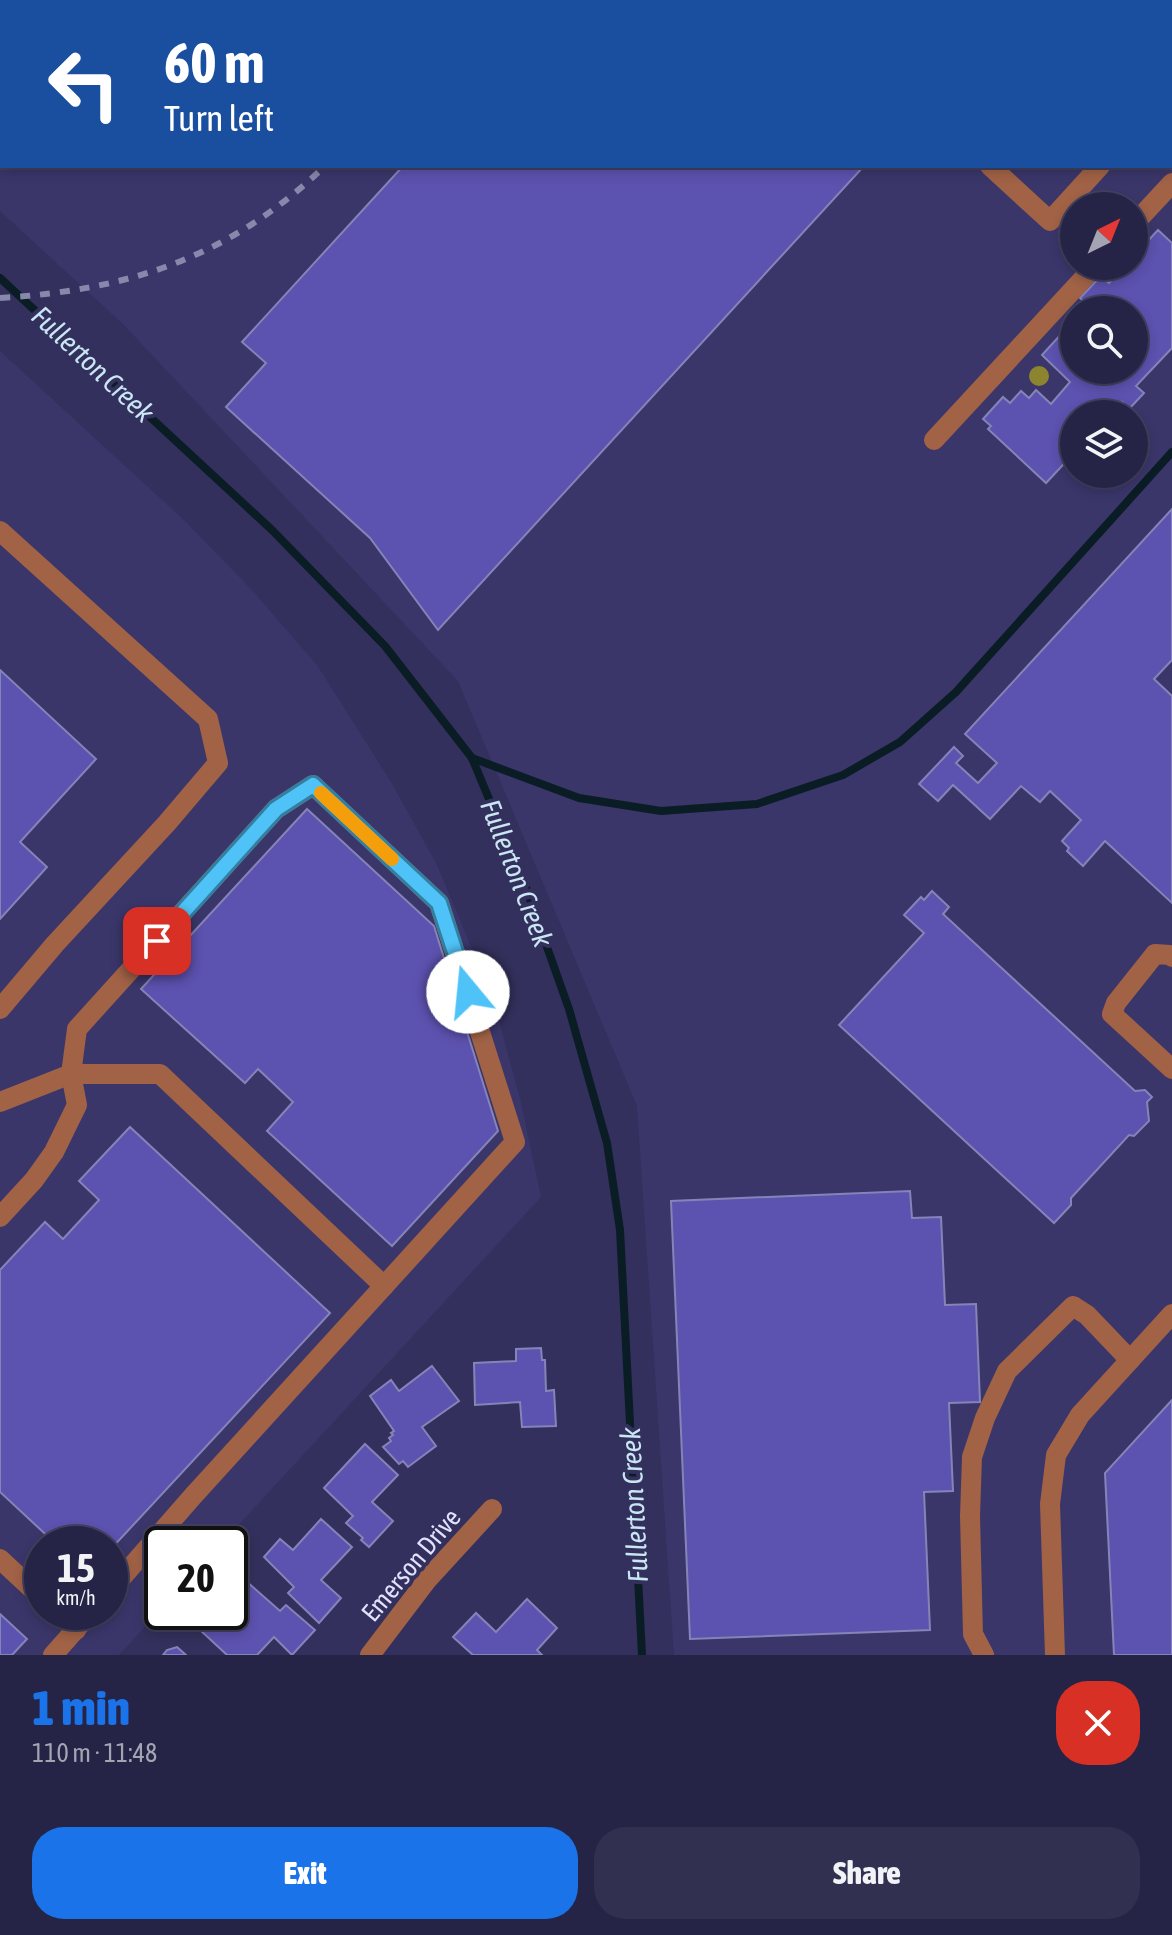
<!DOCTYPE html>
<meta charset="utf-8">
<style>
body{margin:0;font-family:"Asap Condensed",sans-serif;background:#323051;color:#f1f3f6;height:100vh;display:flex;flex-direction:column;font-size:30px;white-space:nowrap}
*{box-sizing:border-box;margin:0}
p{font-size:26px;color:#a4a4b3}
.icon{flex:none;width:44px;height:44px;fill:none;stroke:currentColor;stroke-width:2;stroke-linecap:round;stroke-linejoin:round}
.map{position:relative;height:1655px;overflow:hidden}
.panel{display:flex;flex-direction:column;background:#262446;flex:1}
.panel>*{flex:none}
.hud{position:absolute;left:0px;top:0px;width:1172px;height:168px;box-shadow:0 4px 12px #0003,0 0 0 2px #42415f;background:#1a4fa0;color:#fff;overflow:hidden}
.needle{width:52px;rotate:43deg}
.controls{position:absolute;left:1060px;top:192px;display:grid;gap:16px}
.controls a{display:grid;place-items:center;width:88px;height:88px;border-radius:50%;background:#262446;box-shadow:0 4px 12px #0003,0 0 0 2px #42415f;font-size:40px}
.speed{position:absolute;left:24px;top:1526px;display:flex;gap:16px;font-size:40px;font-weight:700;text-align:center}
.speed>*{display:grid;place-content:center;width:104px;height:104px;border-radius:50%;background:#262446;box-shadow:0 4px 12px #0003,0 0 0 2px #42415f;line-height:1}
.speed small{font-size:20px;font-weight:400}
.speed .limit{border:4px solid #111;border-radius:12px;background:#fff;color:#111}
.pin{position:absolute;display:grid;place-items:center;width:68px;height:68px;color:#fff;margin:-34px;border-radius:16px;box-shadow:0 4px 12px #0006}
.me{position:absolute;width:88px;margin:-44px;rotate:343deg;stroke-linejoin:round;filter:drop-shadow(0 0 6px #0008)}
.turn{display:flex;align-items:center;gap:28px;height:168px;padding:0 32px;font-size:36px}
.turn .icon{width:104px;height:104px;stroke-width:2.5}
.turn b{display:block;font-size:56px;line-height:68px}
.round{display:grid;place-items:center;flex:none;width:84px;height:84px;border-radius:32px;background:#323051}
.overview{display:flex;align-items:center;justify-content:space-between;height:136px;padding:0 32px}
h1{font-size:48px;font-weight:800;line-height:60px;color:#1a73e8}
.cta{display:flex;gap:16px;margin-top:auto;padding:16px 32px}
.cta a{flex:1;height:92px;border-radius:32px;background:#1a73e8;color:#fff;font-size:32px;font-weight:800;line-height:92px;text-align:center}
.cta a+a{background:#323051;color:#f1f3f6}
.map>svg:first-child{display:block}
.built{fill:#3a366a;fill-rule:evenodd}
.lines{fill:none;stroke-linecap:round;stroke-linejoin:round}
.stream{stroke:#0a1d24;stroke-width:8}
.building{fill:#5c52af;stroke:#8584b8;stroke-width:2}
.minor{stroke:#a16246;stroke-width:20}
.rail{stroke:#8887ac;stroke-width:6;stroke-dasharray:10 10;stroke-linecap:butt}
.tree{fill:#8c842e}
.route-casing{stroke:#337fa1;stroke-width:20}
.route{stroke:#4fc3f7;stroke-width:14}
.slow{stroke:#f59e0b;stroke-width:14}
.labels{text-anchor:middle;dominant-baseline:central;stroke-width:8;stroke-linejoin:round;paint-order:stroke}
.street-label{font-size:26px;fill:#e1e2fe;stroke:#33305d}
.water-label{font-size:28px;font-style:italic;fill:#c9e6f2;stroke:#33305d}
</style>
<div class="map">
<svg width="1172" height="1655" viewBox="0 0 1172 1655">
<rect width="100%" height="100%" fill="#33305d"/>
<!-- built -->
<g class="built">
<path d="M0 0H1172V1655H674L637 1106 458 681 123 324 0 211ZM2 2H1170V166H2ZM1074 206H1134V266H1074ZM1074 310H1134V370H1074ZM1074 414H1134V474H1074Z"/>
<path d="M0 351 185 521 251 589 317 665 391 782 437 865 493 999 521 1103 541 1197 221 1544H162V1608L119 1655H0ZM42 1544H110V1612H42Z"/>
</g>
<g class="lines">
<!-- stream -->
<g class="stream">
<polyline points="0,278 272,530 385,646 472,758 526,888 569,1009 607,1143 620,1230 642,1655"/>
<polyline points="472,758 579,798 661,811 757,804 843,775 900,742 956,692 1172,452"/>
</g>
</g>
<!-- building -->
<g class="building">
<polygon points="0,0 215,0 213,2 2,3"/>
<polygon points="555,0 986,0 988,2 553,2"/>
<polygon points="403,166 864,166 438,630 370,538 226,407 266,363 242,342"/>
<polygon points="1158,230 1172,243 1172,348 1136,386 1144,393 1129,409 1122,402 1111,414 1074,414 1074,453 1046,483 988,429 991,426 983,419 1003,397 1010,403 1021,391 1029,398 1036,390 1051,404 1070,382 1042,355 1074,320 1074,370 1134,370 1134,310 1084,310 1088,306 1080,298 1101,276 1109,283 1125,266 1134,266 1134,256"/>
<polygon points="1172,509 1172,660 1154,679 1172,696 1172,903 1105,841 1083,866 1067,851 1069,848 1062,841 1081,820 1050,791 1040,802 1021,786 990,819 953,785 938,801 919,784 954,747 963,756 956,763 978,783 997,763 965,734"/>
<polygon points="0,670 96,759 20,842 47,867 0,919"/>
<polygon points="307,809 434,926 498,1131 392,1246 267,1131 293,1102 258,1069 245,1083 141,989"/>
<polygon points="932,891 949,907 943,914 1135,1091 1145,1090 1152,1097 1147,1102 1149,1121 1134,1136 1129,1135 1071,1198 1071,1205 1054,1223 839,1025 924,933 904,915 921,897 924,900"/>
<polygon points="130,1127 330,1313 110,1550 110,1544 56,1544 0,1492 0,1270 45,1222 63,1239 99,1200 79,1181"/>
<polygon points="910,1191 912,1218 941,1217 945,1305 976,1304 980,1402 949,1403 953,1491 924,1492 930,1630 690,1639 671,1201"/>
<polygon points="541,1348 542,1360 545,1360 546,1391 554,1390 556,1426 522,1427 520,1402 475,1405 474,1363 516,1361 516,1349"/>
<polygon points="432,1366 459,1401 422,1427 436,1446 408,1467 403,1461 399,1464 383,1447 391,1441 389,1438 393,1435 391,1433 394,1431 370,1396 391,1380 399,1391"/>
<polygon points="1172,1400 1172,1655 1114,1655 1105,1473"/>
<polygon points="365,1444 398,1475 372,1502 393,1521 369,1547 361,1540 363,1538 346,1523 353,1516 324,1488"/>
<polygon points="321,1519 352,1547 321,1580 341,1598 319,1623 288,1593 294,1587 264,1557 280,1539 293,1550"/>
<polygon points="245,1580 280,1611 286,1605 315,1630 292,1655 274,1637 257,1655 227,1655 199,1629 216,1612 230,1612 230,1596"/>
<polygon points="527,1599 557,1628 537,1650 542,1655 473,1655 453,1637 476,1613 496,1632"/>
<polygon points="0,1614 27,1639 12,1655 0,1655"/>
<polygon points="177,1647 186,1655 163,1655 167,1650"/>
</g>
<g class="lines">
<!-- minor -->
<g class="minor">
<polyline points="328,0 330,2"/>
<polyline points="1043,0 1045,2"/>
<polyline points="1168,0 1172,3"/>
<polyline points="387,2 389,0"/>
<polyline points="1065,2 1067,0"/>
<polyline points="0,62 2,64"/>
<polyline points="1170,90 1172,87"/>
<polyline points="990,166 1050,221 1100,166"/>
<polyline points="1134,224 1172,183"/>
<polyline points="934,440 1095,266"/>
<polyline points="0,531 208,719 218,763 167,823 55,944 0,1009"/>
<polyline points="1172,957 1170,955 1155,954 1116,1003 1112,1014 1172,1069"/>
<polyline points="0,1102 71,1074 160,1074 384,1286"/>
<polyline points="0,1217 34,1180 54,1152 77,1105 71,1074 77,1029 276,809 313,785 439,903 515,1142 193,1496 110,1591"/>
<polyline points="0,1559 42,1598"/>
<polyline points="57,1612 76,1630"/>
<polyline points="53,1655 91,1612"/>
<polyline points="370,1655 427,1580 492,1509"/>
<polyline points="984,1655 973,1634 970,1516 972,1457 985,1418 1007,1371 1073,1306 1087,1315 1130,1360"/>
<polyline points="1055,1655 1050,1504 1056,1455 1080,1415 1172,1314"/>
</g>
<!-- rail -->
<g class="rail">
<polyline points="475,2 477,0"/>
<polyline points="0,131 2,132"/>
<path d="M0 298C130 290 230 257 325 166"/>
</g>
</g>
<!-- trees -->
<circle class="tree" cx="1039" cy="376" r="10"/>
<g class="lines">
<defs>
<polyline id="route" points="157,941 276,809 313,785 439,903 468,992"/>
</defs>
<!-- route casing -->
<use href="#route" class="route-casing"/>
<!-- route -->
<use href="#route" class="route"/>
<!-- slow -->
<polyline class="slow" points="321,793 392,859"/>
</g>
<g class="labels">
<!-- street labels -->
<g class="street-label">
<text transform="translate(411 1565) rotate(-50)">Emerson Drive</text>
</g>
<!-- water labels -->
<g class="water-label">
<text transform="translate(93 364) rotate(43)">Fullerton Creek</text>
<text transform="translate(517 873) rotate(69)">Fullerton Creek</text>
<text transform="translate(634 1505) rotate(-93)">Fullerton Creek</text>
</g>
</g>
</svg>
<div class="controls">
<a><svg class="needle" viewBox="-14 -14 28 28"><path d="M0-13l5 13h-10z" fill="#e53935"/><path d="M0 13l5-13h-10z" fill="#a4a4b3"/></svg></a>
<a><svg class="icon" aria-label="search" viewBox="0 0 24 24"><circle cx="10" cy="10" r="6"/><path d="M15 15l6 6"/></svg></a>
<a><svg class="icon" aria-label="layers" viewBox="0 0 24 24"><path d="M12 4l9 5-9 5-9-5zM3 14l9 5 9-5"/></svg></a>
</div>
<div class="speed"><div>15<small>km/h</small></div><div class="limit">20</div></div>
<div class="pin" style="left:157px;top:941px;background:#d93025"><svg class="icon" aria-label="arrive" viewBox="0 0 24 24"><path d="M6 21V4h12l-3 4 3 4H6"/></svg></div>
<svg class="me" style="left:468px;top:992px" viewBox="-20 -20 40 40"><circle r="19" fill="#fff"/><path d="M0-13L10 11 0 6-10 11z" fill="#4fc3f7"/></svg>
<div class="hud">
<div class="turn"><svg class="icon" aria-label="left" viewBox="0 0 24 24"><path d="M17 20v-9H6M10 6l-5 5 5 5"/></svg><div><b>60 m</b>Turn left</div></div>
</div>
</div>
<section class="panel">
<div class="overview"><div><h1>1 min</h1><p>110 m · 11:48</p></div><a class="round" style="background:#d93025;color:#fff"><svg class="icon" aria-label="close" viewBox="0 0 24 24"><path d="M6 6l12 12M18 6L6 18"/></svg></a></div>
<div class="cta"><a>Exit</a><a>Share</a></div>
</section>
